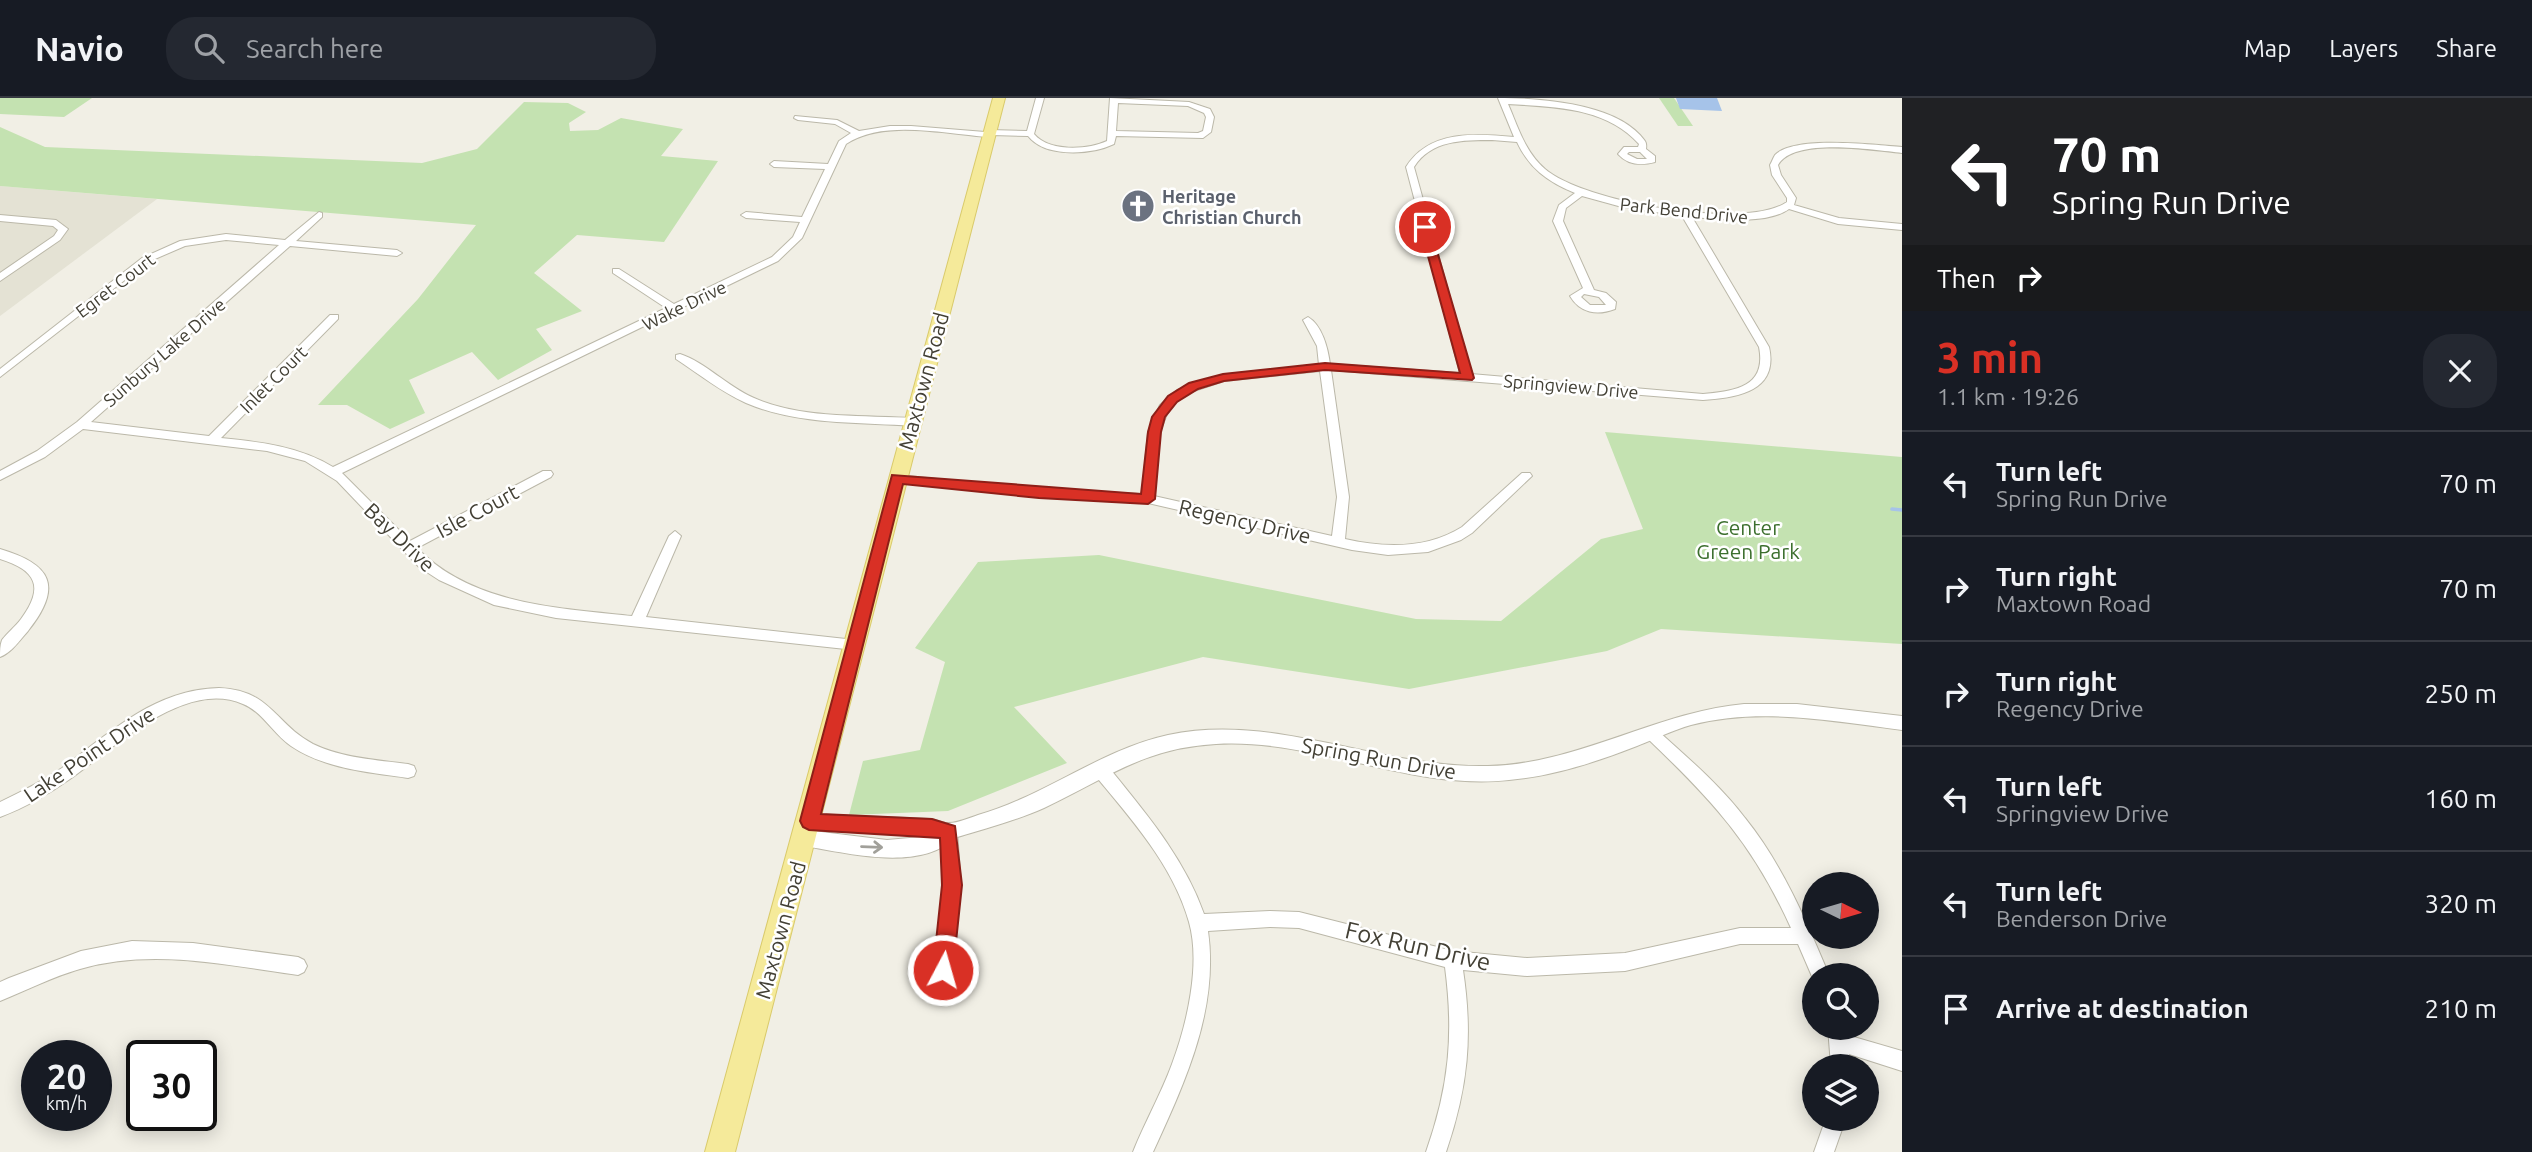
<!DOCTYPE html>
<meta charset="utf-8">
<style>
body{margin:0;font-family:Ubuntu,sans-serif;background:#242831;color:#f1f3f6;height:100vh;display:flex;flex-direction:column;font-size:26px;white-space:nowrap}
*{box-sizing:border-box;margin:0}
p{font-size:23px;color:#9ea1a6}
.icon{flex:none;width:38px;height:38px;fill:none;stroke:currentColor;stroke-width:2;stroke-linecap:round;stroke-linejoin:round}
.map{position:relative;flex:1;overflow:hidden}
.drawer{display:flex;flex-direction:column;background:#171b24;width:630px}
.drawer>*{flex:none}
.top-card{background:#202124;color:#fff;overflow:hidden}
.needle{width:46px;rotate:95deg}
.controls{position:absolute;left:1802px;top:774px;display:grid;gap:14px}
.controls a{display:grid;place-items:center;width:77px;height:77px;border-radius:50%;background:#171b24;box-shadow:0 4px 18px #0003;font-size:35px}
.speed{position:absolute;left:21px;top:942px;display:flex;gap:14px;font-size:35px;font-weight:700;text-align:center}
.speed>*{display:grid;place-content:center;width:91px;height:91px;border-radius:50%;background:#171b24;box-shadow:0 4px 18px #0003;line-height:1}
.speed small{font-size:18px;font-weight:400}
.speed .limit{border:4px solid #111;border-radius:10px;background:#fff;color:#111}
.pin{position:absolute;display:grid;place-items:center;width:60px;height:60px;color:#fff;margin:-30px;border:4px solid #fff;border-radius:50%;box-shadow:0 2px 7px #0007}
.me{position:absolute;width:77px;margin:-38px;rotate:6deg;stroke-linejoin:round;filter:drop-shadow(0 0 5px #0008)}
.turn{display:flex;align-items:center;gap:24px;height:147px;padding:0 35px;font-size:32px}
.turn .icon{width:91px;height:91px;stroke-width:2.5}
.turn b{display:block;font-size:49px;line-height:60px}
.then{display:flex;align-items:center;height:66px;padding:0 35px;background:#0003;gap:14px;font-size:26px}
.round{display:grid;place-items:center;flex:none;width:74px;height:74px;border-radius:28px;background:#242831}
.head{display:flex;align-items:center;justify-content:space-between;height:119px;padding:0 35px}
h1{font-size:42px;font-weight:600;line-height:52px;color:#d93025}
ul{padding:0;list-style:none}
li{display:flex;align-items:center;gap:21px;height:105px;padding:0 35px;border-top:2px solid #363941}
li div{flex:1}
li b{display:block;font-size:26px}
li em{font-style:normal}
header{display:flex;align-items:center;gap:42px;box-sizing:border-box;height:98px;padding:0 35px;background:#171b24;border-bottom:2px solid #363941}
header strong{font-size:33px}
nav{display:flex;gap:38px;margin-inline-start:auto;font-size:24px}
.search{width:490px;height:63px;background:#242831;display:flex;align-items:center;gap:18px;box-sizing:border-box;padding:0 24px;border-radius:28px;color:#9ea1a6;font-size:26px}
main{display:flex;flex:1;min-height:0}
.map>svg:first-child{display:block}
.residential{fill:#e4e2d4}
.green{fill:#c4e2b1}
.water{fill:#a6c3e9}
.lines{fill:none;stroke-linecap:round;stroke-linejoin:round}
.stream{stroke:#a6c3e9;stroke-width:3.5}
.minor-casing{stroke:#bbb8a9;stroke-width:2}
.tertiary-casing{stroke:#bbb8a9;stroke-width:2}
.primary-casing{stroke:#d9ca6b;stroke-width:2}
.minor{fill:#fff;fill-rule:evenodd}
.tertiary{fill:#fff;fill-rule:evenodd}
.primary{fill:#f5ea9a;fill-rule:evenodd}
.oneway{stroke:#a1a09a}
.route{fill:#d93025;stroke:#8d1f18;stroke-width:2}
.labels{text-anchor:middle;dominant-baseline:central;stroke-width:5;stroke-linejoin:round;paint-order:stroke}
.far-worship-label{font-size:18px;font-weight:bold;fill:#5b616d;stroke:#fff;text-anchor:start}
.far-street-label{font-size:18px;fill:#434035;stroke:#fff}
.street-label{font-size:21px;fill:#434035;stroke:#fff}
.park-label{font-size:21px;fill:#3c6f2e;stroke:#fff}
.near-street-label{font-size:24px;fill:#434035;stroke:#fff}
</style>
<header>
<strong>Navio</strong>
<div class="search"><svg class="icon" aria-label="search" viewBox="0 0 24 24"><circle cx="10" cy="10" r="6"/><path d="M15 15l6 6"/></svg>Search here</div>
<nav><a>Map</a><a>Layers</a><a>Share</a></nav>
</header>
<main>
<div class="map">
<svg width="1902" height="1054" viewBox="0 0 1902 1054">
<rect width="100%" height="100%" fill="#f1efe5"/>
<!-- residential -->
<polygon class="residential" points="0,88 157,101 0,218"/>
<!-- green -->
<g class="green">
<polygon points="0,0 92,0 64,19 0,16"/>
<polygon points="1659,0 1674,0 1693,28 1678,28"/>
<polygon points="524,4 568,5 586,14 569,25 570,33 598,32 621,20 683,31 661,58 718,63 664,144 577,137 534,175 582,213 536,231 552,252 498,282 472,254 409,282 425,315 390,331 347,307 318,307 418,201 476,127 0,88 0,29 45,49 422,65 477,51"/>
<polygon points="1605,334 1902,359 1902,546 1661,531 1607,553 1409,591 1203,559 1014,609 1067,665 948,713 849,717 863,663 920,652 945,564 915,550 978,464 1099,457 1416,521 1501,523 1601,441 1643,431"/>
</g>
<!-- water -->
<polygon class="water" points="1676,0 1717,0 1722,13 1680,11"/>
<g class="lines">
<!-- stream -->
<polyline class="stream" points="1892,411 1902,412"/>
<defs>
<g id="minor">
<path d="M1036 0H1044L1034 36C1049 54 1087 52 1107 43L1110 0 1189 4 1210 11 1214 19 1211 34 1203 40 1116 38 1114 46C1091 57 1045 60 1028 38L992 37 988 39C945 36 883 21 846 46L802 140 778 163 342 375 410 443 543 373H551L553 376 551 379 417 450C472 507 559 510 632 518L669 438 675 433 681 438 646 519 855 542 860 543 862 547 860 551 855 552 556 520 494 507 439 482 419 469 337 383 305 363 267 353 83 331 45 359 0 382V373L37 353 77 324 279 147 226 142 185 148 148 164 0 279V271L142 160 180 143 226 136 285 142 319 114 322 115V119L296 143 397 152 402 155 397 158 290 148 91 324 209 338 330 217H338V221L221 340C260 344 299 348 333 369L666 210 613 175V171H619L674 206 772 159 793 139 800 124 746 120 741 117 746 114 802 119 825 71 774 69 770 66 774 63 828 66 839 43 851 35 835 26 798 22 794 20 795 18 837 22 859 33 890 28H911L985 34 989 32 1027 33ZM1118 5 1188 8 1204 15 1206 19 1203 33 1198 35 1116 33Z"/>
<path d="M1498 0C1538 0 1611 5 1640 37 1645 43 1647 44 1646 51L1655 58V64C1641 68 1628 67 1618 56L1624 49H1638L1639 46C1606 9 1554 9 1508 6 1518 29 1525 54 1545 71 1583 104 1745 133 1787 104V100L1772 77 1770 67C1772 64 1773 60 1775 57 1794 37 1875 47 1902 49V55C1873 52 1794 39 1778 67L1781 77 1796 100 1794 107 1839 120 1902 126V132L1838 126 1789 111C1767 127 1717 121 1692 119L1769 249C1779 293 1738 300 1703 302L1331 272 1349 399 1345 441C1384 450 1427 451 1462 429L1522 375H1530L1532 378 1472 435 1461 442 1428 454 1388 457 1352 452 1148 405 1039 399 893 384 891 381 897 377 1039 391 1142 396 1148 334 1160 307 1177 292 1223 277 1319 267 1317 248 1303 222 1308 219C1322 227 1328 250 1330 266L1460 275 1406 69C1429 32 1475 35 1514 39ZM1492 42 1517 44C1529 70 1548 84 1575 95L1559 107 1553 123 1583 190 1570 198C1580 215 1597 218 1615 211L1616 204 1606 195 1594 192 1563 123 1566 110 1582 98 1622 109 1682 118 1759 249C1767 289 1735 293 1703 296L1471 276 1414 69C1431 42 1463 42 1492 42ZM1629 54H1640L1647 61H1637L1627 56ZM1584 196 1599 199 1606 207H1590L1581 199ZM1320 273 1337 399 1332 438 1154 398 1160 334 1169 311 1185 296 1224 283Z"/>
<polygon points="0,117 56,122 68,131 60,142 0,183 0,175 54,138 58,132 53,128 0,123"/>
<path d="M680 256C705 264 728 289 754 300 802 321 861 317 913 320L919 324 913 328C858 324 797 327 746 305 721 294 699 276 676 261V257Z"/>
<path d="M0 451C51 466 64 488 28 533 20 542 11 555 0 559 0 553 0 547 2 542 7 535 15 529 21 521 45 489 36 472 0 461Z"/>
<path d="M219 590C271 592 274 625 313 646 342 660 377 662 408 666L414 668 416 673 414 678 408 680C368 674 325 671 291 648 273 636 263 614 243 606 185 580 113 651 70 681 49 696 24 710 0 719V704C21 694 42 683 62 670 110 635 155 591 219 590Z"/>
<path d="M1652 630 1657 632C1688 660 1720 687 1745 720 1782 766 1806 822 1829 877H1815L1814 883 1798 846H1740L1625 873 1527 878 1463 872C1473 938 1468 990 1446 1054H1426C1449 989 1454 937 1445 869L1299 830 1270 829 1208 833C1219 912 1185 984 1153 1054H1133C1145 1024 1161 996 1172 966 1187 926 1201 866 1189 824 1173 767 1131 721 1094 676L1092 671 1094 666 1100 664 1106 666C1144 713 1184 759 1204 816L1270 813 1299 814 1453 853 1527 860 1625 855 1740 830H1791C1753 746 1712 702 1647 640L1644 636 1647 632Z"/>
<polygon points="949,727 955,729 957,734 961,787 952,872 949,878 943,881 937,878 934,872 943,787 941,734 943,729"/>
<path d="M132 843 193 845 298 859 304 862 307 868 304 874 298 877C225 867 152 850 80 871 52 879 27 892 0 903V884L9 880 81 853Z"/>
<polygon points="1828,929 1846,929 1847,937 1902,953 1902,973 1849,956 1851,968 1831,968"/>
<polygon points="1826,1020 1846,1020 1834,1054 1814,1054"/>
</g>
<path id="tertiary" d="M1744 606H1797L1902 618V632C1833 623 1760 609 1691 627 1673 632 1655 641 1637 648 1596 664 1554 678 1509 682 1410 693 1315 640 1216 646 1143 650 1106 681 1044 710 1015 723 984 731 954 740 921 774 846 755 805 748L798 746 796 740 798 734 805 732 887 742 932 738 809 732 803 730 800 724 803 718 809 716 932 721C937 722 943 725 947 725 956 726 969 720 978 717 1045 698 1100 652 1168 637 1276 614 1380 671 1488 668 1579 666 1656 614 1744 606Z"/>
<polygon id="primary" points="993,0 1005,0 735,1054 705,1054"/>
</defs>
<!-- minor casing -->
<use href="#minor" class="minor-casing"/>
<!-- tertiary casing -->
<use href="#tertiary" class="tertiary-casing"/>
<!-- primary casing -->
<use href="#primary" class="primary-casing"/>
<!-- minor -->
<use href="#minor" class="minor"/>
<!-- tertiary -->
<use href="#tertiary" class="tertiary"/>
<!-- primary -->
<use href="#primary" class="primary"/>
</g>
<!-- one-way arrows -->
<defs><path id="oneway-shaft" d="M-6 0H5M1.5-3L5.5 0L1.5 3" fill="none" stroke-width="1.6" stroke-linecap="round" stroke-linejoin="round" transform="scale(1.75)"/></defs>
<use class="oneway" href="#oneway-shaft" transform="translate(872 749) rotate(2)"/>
<!-- route -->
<polygon class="route" points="1425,126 1430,129 1474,280 1472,282 1325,272 1224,283 1198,291 1177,304 1165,319 1161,334 1155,401 1148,406 1039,400 903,386 821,716 932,721 955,728 962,787 953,872 950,879 943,882 936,879 933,872 942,787 940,740 809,732 803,729 800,723 892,377 1141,396 1148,334 1152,319 1168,298 1189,285 1223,276 1325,265 1460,275 1420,129"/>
<!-- icons -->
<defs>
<symbol id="church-disc" viewBox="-11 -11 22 22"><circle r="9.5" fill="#6b7280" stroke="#fff"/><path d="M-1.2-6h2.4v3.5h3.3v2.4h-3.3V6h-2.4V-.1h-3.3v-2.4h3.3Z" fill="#fff"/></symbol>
</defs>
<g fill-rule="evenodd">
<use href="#church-disc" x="1119" y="89" width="38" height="38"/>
</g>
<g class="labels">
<!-- far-worship labels -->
<g class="far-worship-label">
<text x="1162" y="98">Heritage<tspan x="1162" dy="21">Christian Church</tspan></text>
</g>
<!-- far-street labels -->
<g class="far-street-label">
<text transform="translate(1684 112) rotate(6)">Park Bend Drive</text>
<text transform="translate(115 187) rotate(-37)">Egret Court</text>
<text transform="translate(684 207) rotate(-26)">Wake Drive</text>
<text transform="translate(164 254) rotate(-41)">Sunbury Lake Drive</text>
<text transform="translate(273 281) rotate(-45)">Inlet Court</text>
<text transform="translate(1571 288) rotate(5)">Springview Drive</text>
</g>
<!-- street labels -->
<g class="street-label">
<text transform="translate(923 283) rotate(-75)">Maxtown Road</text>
<text transform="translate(477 413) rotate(-28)">Isle Court</text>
<text transform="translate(1245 423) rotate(13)">Regency Drive</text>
<text transform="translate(400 439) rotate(44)">Bay Drive</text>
<text transform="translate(89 656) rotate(-34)">Lake Point Drive</text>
<text transform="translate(1379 660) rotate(10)">Spring Run Drive</text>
<text transform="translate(780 832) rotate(-75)">Maxtown Road</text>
</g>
<!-- park labels -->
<g class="park-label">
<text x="1748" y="429">Center<tspan x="1748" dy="24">Green Park</tspan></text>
</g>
<!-- near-street labels -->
<g class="near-street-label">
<text transform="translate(1418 848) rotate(13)">Fox Run Drive</text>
</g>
</g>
</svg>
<div class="controls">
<a><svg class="needle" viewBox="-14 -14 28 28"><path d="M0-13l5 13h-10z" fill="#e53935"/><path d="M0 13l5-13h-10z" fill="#9ea1a6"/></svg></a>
<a><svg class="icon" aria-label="search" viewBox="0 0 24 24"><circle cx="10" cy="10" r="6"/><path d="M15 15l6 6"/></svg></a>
<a><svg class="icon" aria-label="layers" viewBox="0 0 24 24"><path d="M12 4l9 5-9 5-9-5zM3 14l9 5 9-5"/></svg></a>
</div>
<div class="speed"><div>20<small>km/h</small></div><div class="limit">30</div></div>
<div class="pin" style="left:1425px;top:129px;background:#d93025"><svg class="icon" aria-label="arrive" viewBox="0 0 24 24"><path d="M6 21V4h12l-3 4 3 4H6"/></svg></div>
<svg class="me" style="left:943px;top:872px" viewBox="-20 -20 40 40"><circle r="17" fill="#d93025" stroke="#fff" stroke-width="3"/><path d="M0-11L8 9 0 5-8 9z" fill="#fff"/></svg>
</div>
<section class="drawer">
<div class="top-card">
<div class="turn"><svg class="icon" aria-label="left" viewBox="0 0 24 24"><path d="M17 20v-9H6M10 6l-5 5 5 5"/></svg><div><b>70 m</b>Spring Run Drive</div></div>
<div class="then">Then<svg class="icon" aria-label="right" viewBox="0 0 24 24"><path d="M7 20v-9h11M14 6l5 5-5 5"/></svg></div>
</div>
<div class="head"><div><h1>3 min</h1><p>1.1 km · 19:26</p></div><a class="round"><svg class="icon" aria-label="close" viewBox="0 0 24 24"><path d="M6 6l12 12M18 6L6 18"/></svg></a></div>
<ul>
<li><svg class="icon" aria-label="left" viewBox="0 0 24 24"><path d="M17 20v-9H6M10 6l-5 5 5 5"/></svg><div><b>Turn left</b><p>Spring Run Drive</p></div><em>70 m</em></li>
<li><svg class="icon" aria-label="right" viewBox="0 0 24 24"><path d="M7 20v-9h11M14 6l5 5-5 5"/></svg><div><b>Turn right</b><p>Maxtown Road</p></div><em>70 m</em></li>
<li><svg class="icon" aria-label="right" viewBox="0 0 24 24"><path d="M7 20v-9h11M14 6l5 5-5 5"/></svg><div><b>Turn right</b><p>Regency Drive</p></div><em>250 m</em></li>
<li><svg class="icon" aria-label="left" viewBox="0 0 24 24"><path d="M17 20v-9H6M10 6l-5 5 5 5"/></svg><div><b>Turn left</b><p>Springview Drive</p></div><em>160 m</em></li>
<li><svg class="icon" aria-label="left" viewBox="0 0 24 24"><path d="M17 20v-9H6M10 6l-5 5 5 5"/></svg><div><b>Turn left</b><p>Benderson Drive</p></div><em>320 m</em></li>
<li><svg class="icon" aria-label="arrive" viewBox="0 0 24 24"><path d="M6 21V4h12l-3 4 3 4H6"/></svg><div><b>Arrive at destination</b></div><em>210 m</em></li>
</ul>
</section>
</main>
